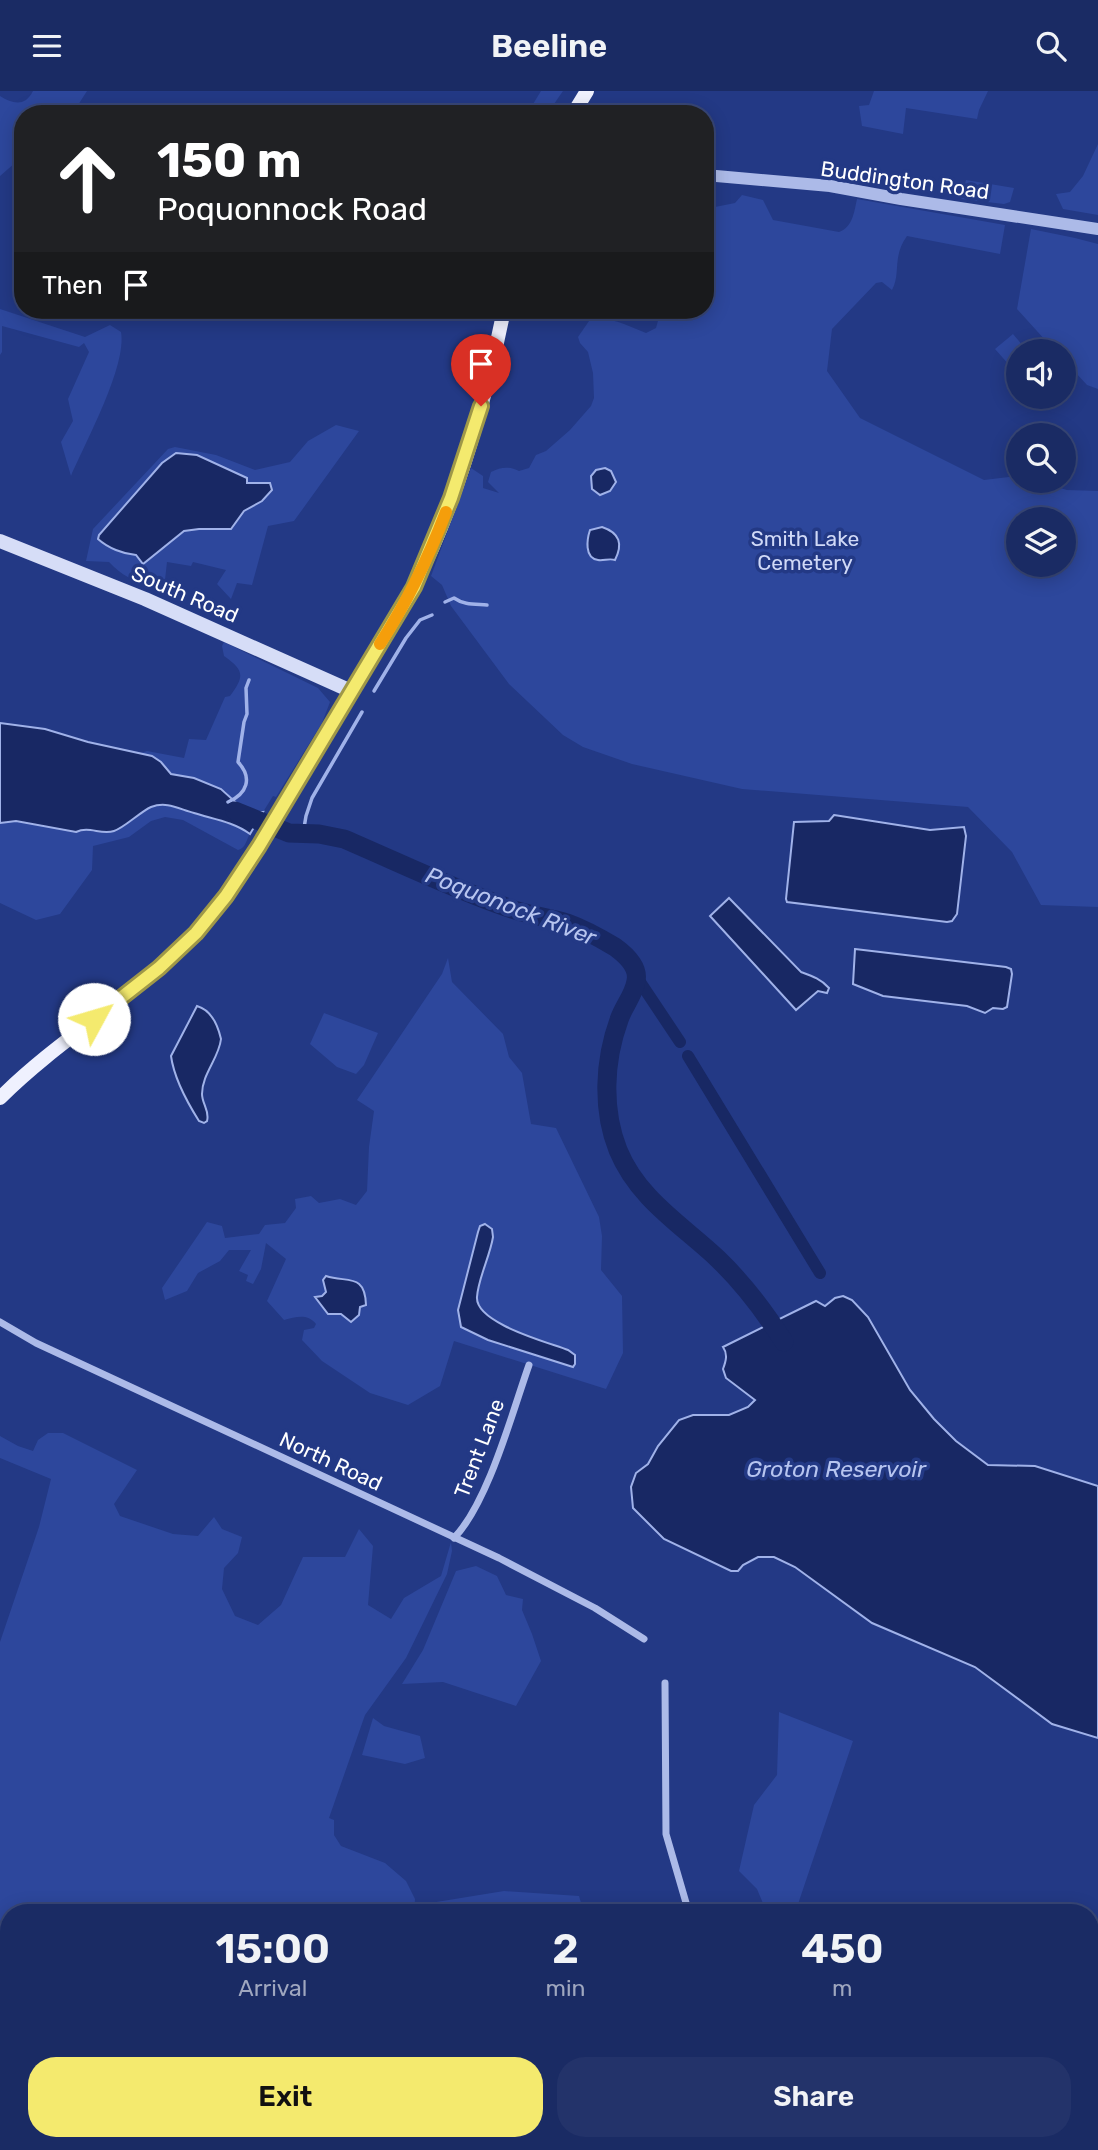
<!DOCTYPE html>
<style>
body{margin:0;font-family:Rubik,sans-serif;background:#23336a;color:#f1f3f6;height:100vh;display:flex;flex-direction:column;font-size:26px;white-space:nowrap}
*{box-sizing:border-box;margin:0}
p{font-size:23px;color:#9fa7bf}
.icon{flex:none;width:38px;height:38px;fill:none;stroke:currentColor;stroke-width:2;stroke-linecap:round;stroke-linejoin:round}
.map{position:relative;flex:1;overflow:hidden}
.drawer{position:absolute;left:0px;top:1813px;width:1099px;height:247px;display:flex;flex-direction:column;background:#1a2b64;border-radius:28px 28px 0 0;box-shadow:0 4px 18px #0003,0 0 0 2px #384778}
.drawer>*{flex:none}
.banner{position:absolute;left:14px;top:14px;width:700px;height:214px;border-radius:28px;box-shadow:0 4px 18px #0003,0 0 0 2px #384778;background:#202124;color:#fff;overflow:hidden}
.fabs{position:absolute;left:1006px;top:248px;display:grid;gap:14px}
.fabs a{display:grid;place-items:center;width:70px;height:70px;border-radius:50%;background:#1a2b64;box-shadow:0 4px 18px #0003,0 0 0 2px #384778;font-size:35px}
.pin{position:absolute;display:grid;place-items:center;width:60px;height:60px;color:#fff;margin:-72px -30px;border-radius:50% 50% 50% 0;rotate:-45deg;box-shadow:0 0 7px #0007}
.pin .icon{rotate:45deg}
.me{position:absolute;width:77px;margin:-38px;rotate:51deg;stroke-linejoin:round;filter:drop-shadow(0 0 5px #0008)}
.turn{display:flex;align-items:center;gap:24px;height:147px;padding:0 28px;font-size:32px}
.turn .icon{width:91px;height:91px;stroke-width:2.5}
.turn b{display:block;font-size:49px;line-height:60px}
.then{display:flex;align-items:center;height:66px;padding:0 28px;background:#0003;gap:14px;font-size:26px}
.eta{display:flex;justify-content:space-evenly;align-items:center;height:119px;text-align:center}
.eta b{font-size:42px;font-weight:600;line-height:49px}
.button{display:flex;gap:14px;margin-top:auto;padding:14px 28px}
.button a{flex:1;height:80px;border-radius:28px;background:#f4ea6e;color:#111;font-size:28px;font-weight:600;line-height:80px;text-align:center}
.button a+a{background:#23336a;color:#f1f3f6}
header{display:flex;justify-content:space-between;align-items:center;height:91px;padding:0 28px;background:#1a2b64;font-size:32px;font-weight:600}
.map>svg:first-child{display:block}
.green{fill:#2d479c;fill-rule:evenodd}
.water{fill:#182864;stroke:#a0b2e9;stroke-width:2}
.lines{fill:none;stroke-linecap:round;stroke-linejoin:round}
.stream{stroke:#a0b2e9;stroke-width:3.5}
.canal{stroke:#182864;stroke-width:12}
.river{stroke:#182864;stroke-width:19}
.minor{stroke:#acbae8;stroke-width:7}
.tertiary{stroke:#acbae8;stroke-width:12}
.secondary{stroke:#d6ddf7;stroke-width:14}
.primary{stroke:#eff1fe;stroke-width:14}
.route-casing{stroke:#9f9848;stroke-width:18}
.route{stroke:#f4ea6e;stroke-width:12}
.slow{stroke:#f59e0b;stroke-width:12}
.labels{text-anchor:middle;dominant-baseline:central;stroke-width:7;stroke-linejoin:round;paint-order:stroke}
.street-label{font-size:21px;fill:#fff;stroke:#233985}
.park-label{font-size:21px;fill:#d0d9f7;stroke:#233985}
.water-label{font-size:23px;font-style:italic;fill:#b7c5f0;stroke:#233985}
</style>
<header><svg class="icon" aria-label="menu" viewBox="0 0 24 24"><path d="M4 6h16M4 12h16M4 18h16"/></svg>Beeline<svg class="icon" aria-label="search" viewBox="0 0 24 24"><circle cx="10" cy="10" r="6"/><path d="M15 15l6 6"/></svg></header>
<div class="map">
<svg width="1098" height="2059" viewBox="0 0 1098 2059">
<rect width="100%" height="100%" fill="#233985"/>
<!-- green -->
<g class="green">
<path d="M33 0H87L78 14 77 23H23V65L0 85V5C13 13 25 16 33 0Z"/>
<polygon points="541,0 563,0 547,23 527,23"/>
<polygon points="874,0 988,0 979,19 977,28 906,17 903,43 862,35 859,15 869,14"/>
<polygon points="1098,53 1098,124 1063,118 1056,103 1070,101 1083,85"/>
<polygon points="966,89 1014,97 1010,111 1004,113 961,108"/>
<path d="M742 104 763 109 773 129 839 141C853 136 854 121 857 108L1005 134 1000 163 907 145C892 165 901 183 892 199L882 191 876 192 832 238 827 280 860 327 984 389 1017 385 1018 390H1037L1067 399 1098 400V816L1041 814 1012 761 968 716 742 698 632 673 583 656 563 644 509 593 451 515 442 494 431 485 471 377 483 385V397L499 402 488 391 491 381C501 376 509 375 519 380L529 377 536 364 546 360 570 339 591 315 594 307 593 282 588 261 580 252 578 246 589 230C609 224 628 235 646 242L656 237 661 219H705V118L735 112ZM1018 429H1064V474H1018ZM610 438C620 446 621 458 615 469H598L588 459 589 442Z"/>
<polygon points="1031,138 1075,147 1098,153 1098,298 1087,294 1064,269 1064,261 1056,261 1017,218"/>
<path d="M0 218 85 246 110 234 121 241C127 275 86 350 71 385L61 351 73 330 68 308 89 261 84 252 79 256 2 235V261L0 264Z"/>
<polygon points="1013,243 1028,261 1018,261 1018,284 995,258"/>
<path d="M336 334 359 340 294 430 268 435 252 494 237 492 231 508 217 493 226 479 193 471 191 475 167 471 165 489C140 494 126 489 109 471L86 470 93 438 168 358 175 356 216 364 255 379 290 371 308 350ZM175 362 247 392 262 410 244 420 231 438H199L184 440 143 473 136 464C123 461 109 457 98 448L101 440 162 372Z"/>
<path d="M224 551 318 597 330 611 322 632 276 706 273 705 263 721 253 722 243 718 233 711 225 700 194 687 171 683 161 671 141 662 147 660 184 667 189 648 206 649 225 606 230 605C245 585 244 579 224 565L222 555Z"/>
<path d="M165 714 176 715 243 738 250 743C246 749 246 757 238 759L183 729 165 726 151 730 129 746 93 755 92 779 60 823 36 829 0 812V732L16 730 76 740 84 737 116 740 153 715Z"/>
<path d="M448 867 452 891 503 943 509 966 522 982 531 1033 556 1037 599 1126 602 1145 601 1179 622 1205 623 1262 606 1298 454 1250 440 1295 408 1314 370 1302 322 1270 302 1249 304 1239 314 1237 316 1233C307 1222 296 1226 284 1229L267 1210 286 1168 266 1152 261 1178 253 1193 246 1190 248 1184 239 1180 251 1159H229L220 1170 198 1182 187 1200 165 1209 162 1197 207 1131 222 1135 225 1147 259 1143 265 1134 285 1132 296 1117 295 1108 311 1105 319 1112 340 1108 356 1114 367 1100 369 1056 374 1020 357 1009 442 883Z"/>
<polygon points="324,922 378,942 364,974 356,983 337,976 310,953"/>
<polygon points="48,1342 63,1342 137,1379 114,1413 120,1425 173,1443 198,1445 214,1426 222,1438 242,1446 238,1462 224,1477 222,1498 235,1525 258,1534 281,1514 303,1466 345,1466 359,1438 373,1455 368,1514 391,1528 404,1507 441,1485 451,1451 452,1460 447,1483 406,1567 365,1624 329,1727 334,1729 334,1744 341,1755 385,1772 406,1790 415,1808 414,1822 9,1822 9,1963 0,1961 0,1551 39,1436 51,1388 0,1367 0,1345 18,1355 33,1360 38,1349"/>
<polygon points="476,1475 497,1485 506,1504 523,1508 522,1519 532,1543 541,1570 516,1615 443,1591 402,1593 423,1559 456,1480"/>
<polygon points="779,1621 853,1650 795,1822 767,1822 757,1798 739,1780 754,1714 777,1684"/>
<polygon points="373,1627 384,1635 420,1645 425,1667 405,1673 362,1664"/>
<polygon points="504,1800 579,1805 584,1822 421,1822 424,1813"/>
<polygon points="356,2051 673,2051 703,2059 379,2059"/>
<polygon points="931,2051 1001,2051 1004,2059 952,2059 948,2056 946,2059 941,2059 942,2057"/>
</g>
<!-- water -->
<g class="water">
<path d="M176 362 197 364 247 387V392H270L272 399 262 410 244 420 231 438H199L184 440 143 473 136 464C123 463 108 457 98 448L99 444 162 372Z"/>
<polygon points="605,377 611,380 616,391 610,400 600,404 592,398 591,385 596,379"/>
<path d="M602 436C620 442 623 453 615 469 609 467 604 470 598 469 584 467 587 448 590 439Z"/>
<path d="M0 632 45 638 88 651 152 665 161 671 171 683 194 687 221 698 243 718 253 722 263 721 250 743C234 731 213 728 194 722 179 718 167 710 151 716 140 721 124 737 114 740 101 744 89 735 76 741L16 730 0 732Z"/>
<polygon points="834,724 930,739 964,736 966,745 957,823 952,830 947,831 787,811 786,808 794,731 829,730"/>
<path d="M729 807 801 881C812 885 821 888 829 897L827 902 818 900 796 919 710 825Z"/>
<polygon points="855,858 1006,876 1011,878 1012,883 1007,916 1003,918 993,917 985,922 967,915 883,905 853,893"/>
<path d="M197 915C211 919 218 935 221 948 219 967 202 983 202 1003 202 1013 210 1020 207 1030L204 1032 199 1030C187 1011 174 987 171 965Z"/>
<path d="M485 1133 492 1138 493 1146C490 1165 478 1188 477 1206 475 1232 547 1251 568 1259L575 1264V1273L573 1276 488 1249 461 1236 458 1219 478 1141 480 1135Z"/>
<path d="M326 1185C348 1192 365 1182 366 1214L360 1216 359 1224 351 1231 341 1223H328L315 1206 322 1205 326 1201 323 1189Z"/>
<path d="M843 1205 852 1209 868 1226 910 1299 934 1328 956 1350 988 1374 1035 1375 1098 1395V1647L1052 1633 975 1576 872 1532 795 1476 774 1466H758L743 1474 738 1480H731L664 1448 633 1417 631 1396 636 1382 648 1373 658 1355 679 1329 693 1324H729L748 1316 755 1309 726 1287 723 1278C726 1270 728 1263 723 1256L816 1210 825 1215 835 1207Z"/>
<polygon points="1090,1971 1098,1974 1098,2059 1023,2059 1017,2051 1090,2051"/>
</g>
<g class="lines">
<!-- stream -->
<g class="stream">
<path d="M445 511 454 507C464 514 474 513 487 514"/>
<polyline points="374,600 406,547 420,529 432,524"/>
<path d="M228 711C247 703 253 687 238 671L244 631 247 623 246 597 249 589"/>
<polyline points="303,743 306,725 312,707 362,621"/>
</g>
<!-- canal -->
<g class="canal">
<polyline points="636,885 680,951"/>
<polyline points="688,965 820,1182"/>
</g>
<!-- river -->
<path class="river" d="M235 720 289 742 319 743 344 748C398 771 451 797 506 816 526 824 547 826 567 832 584 838 600 847 615 856 626 864 639 876 636 890 634 904 623 916 619 929 604 970 602 1019 618 1059 638 1108 682 1134 718 1168 744 1193 765 1221 784 1251"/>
<!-- minor -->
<g class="minor">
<polyline points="0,1231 36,1252 499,1467 595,1517 644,1548"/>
<path d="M454 1447C488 1412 512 1322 529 1274"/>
<polyline points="665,1592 666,1743 689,1822"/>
<polyline points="755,2051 757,2059"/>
<polyline points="218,2059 220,2051"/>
</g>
<!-- tertiary -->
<polyline class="tertiary" points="705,84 830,95 901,108 1098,138"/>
<!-- secondary -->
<g class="secondary">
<polyline points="0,450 145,508 351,600"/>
<polyline points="0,1961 9,1963"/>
<polyline points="310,2051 338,2059"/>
</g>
<!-- primary -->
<g class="primary">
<polyline points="573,23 587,0"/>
<path d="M0 1007C61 946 139 903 198 840 246 788 278 723 313 663 328 639 342 614 357 590 376 559 397 528 414 495 458 411 485 311 504 219"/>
</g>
</g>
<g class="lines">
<defs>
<polyline id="route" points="94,928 159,877 196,842 226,805 259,755 414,496 451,407 481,315"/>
</defs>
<!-- route casing -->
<use href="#route" class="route-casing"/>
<!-- route -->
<use href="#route" class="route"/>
<!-- slow -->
<path class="slow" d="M380 553C407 511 428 468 446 421"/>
</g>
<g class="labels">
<!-- street labels -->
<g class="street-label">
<text transform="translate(905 89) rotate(8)">Buddington Road</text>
<text transform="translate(185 503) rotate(23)">South Road</text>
<text transform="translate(479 1357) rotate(-69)">Trent Lane</text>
<text transform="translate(331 1370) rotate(25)">North Road</text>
</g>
<!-- park labels -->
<g class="park-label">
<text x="805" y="447">Smith Lake<tspan x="805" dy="24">Cemetery</tspan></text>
</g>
<!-- water labels -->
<g class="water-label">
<text transform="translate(511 815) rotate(21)">Poquonock River</text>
<text x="836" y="1378">Groton Reservoir</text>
</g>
</g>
</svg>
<div class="fabs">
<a><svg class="icon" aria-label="sound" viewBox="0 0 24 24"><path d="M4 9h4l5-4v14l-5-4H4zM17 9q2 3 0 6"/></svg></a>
<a><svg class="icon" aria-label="search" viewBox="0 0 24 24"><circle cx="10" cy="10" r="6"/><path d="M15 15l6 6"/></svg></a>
<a><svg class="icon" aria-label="layers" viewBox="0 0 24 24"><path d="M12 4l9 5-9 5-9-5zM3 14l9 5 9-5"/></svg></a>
</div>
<div class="pin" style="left:481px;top:315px;background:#d93025"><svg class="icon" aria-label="arrive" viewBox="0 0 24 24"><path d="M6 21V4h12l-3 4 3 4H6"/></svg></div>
<svg class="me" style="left:94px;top:928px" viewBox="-20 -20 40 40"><circle r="19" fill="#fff"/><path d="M0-13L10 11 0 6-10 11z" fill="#f4ea6e"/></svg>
<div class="banner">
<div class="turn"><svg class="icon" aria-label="ahead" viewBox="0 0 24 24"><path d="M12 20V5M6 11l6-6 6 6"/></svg><div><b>150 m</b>Poquonnock Road</div></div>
<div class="then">Then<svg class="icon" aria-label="arrive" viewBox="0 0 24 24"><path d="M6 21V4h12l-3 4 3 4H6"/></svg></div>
</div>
<section class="drawer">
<div class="eta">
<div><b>15:00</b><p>Arrival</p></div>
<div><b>2</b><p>min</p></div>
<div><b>450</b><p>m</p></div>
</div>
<div class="button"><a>Exit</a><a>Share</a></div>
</section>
</div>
